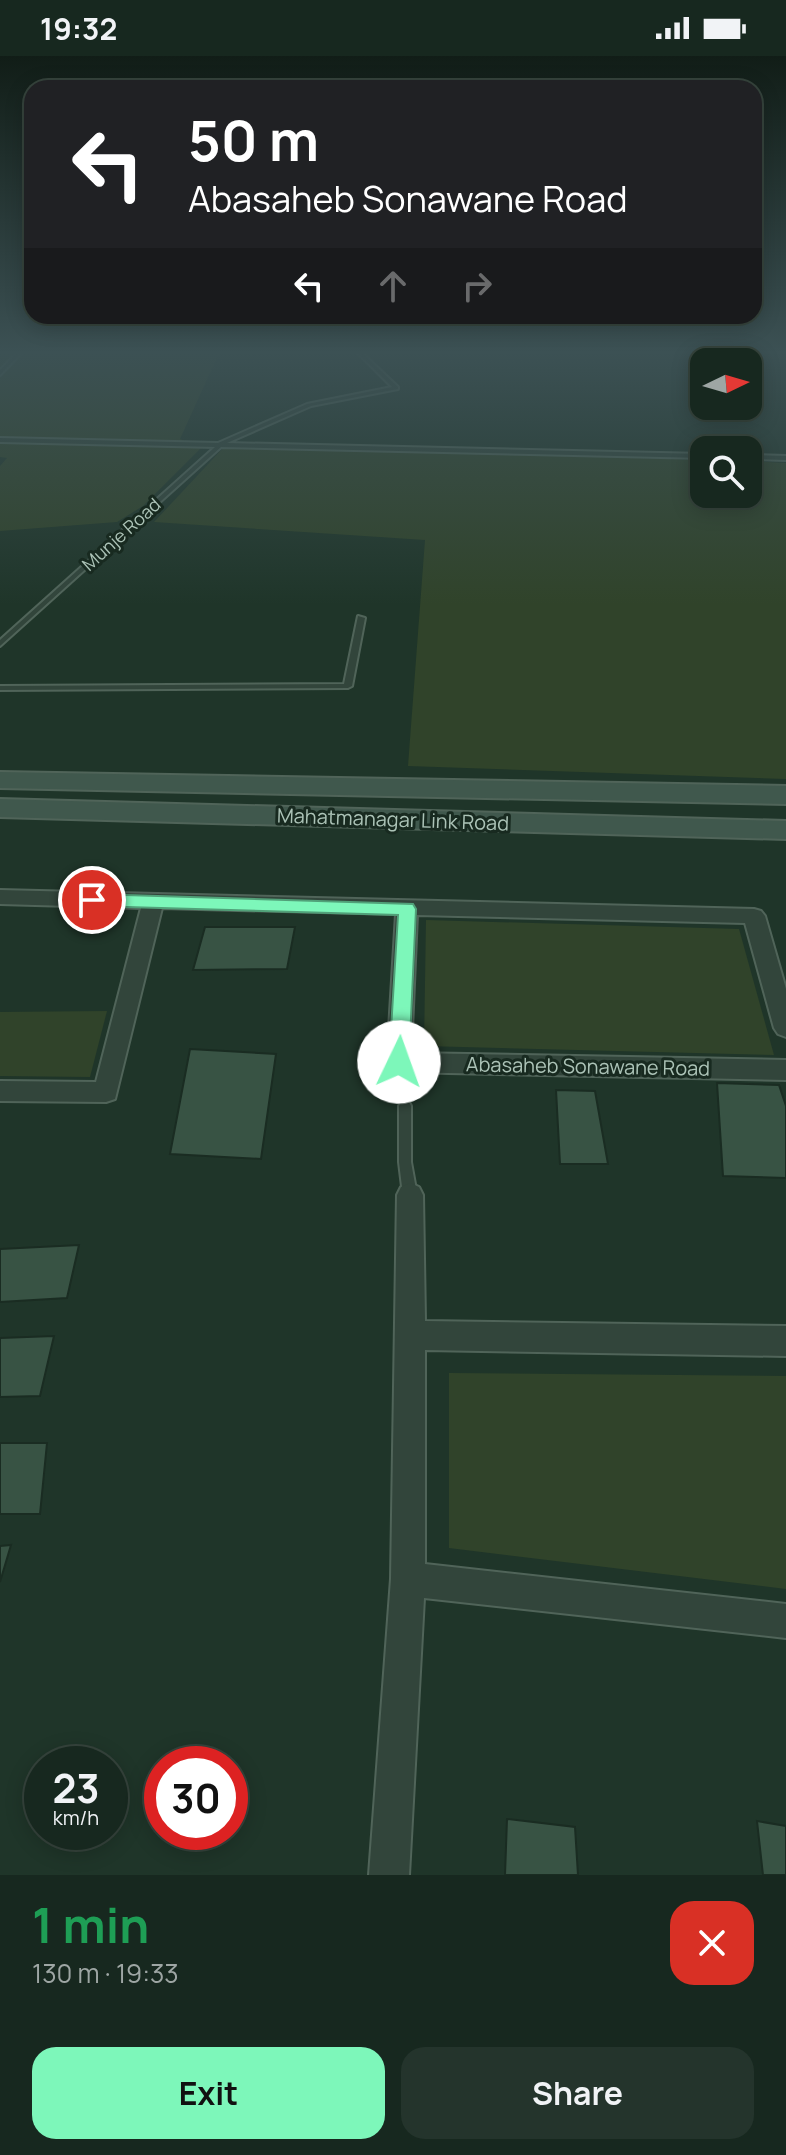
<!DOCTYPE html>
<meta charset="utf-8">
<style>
body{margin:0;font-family:Manrope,sans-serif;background:#24342c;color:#f1f3f6;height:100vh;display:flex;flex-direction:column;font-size:30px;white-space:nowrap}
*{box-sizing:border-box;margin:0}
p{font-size:26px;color:#9ea6a4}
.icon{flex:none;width:44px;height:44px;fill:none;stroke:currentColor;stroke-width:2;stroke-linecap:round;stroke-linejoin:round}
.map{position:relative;height:1819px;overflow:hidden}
.sheet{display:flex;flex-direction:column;background:#17281f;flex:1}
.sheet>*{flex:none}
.hud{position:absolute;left:24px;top:24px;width:738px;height:244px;border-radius:24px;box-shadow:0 4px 20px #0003,0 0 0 2px #36443d;background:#202124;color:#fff;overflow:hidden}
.needle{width:52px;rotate:85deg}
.fabs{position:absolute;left:690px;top:292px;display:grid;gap:16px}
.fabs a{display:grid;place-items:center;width:72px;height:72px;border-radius:16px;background:#17281f;box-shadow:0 4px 20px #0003,0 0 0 2px #36443d;font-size:40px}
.speed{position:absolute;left:24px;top:1690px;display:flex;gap:16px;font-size:40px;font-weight:700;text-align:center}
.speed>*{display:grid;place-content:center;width:104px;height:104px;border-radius:50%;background:#17281f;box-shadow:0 4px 20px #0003,0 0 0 2px #36443d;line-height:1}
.speed small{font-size:20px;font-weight:400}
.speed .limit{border:12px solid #d22;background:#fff;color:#111}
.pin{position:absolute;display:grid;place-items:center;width:68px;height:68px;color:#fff;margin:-34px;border:4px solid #fff;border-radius:50%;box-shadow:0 2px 8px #0007}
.me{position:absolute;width:88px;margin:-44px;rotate:3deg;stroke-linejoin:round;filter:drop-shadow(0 0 6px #0008)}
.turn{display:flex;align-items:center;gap:28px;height:168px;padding:0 32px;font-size:36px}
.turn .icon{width:104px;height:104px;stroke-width:2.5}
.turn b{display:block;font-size:56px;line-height:68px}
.lanes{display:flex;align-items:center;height:76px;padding:0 32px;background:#0003;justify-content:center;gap:40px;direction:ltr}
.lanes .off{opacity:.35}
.round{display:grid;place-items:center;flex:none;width:84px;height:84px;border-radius:24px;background:#24342c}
.headline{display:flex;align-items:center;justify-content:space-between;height:136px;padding:0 32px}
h1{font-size:48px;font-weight:700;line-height:60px;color:#1e9e55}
.primary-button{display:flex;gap:16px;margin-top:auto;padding:16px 32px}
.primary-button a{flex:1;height:92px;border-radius:24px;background:#7df7ba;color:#111;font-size:32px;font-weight:700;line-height:92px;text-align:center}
.primary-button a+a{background:#24342c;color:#f1f3f6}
.status{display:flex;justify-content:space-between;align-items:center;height:56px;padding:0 40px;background:#17281f;direction:ltr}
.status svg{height:22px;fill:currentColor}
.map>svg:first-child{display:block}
.green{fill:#30432a}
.building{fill:#385344;stroke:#1a2c22;stroke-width:2}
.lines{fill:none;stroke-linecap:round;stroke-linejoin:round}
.lane-casing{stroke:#506459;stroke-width:4}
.street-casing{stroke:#506459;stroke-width:4}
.secondary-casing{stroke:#506459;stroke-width:4}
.lane{fill:#32453b;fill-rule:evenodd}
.street{fill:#32453b;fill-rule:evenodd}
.secondary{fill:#40584d;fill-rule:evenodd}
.route{fill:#7df7ba;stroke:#51a179;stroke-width:2}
.labels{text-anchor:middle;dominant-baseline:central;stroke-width:6;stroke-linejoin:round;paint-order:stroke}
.far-street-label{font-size:18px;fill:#acc3b7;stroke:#182a20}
.street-label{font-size:20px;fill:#acc3b7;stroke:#182a20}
</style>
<div class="status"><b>19:32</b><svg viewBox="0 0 49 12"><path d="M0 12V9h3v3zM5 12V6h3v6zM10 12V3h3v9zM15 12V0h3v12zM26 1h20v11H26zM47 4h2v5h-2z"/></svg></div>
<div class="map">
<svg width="786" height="1819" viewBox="0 0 786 1819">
<rect width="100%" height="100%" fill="#1f3529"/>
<!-- green -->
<g class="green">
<polygon points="0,295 220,295 180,383 201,392 143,450 117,466 0,475 0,410 7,402 0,401"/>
<polygon points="225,390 704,404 704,438 748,438 748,405 786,407 786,723 408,710 425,484 154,466"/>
<polygon points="426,864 739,873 774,999 424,990"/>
<polygon points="107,955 90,1021 0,1020 0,956"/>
<polygon points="449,1317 786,1320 786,1533 449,1492"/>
</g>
<!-- building -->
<g class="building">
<polygon points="205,871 295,871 287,913 193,914"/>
<polygon points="190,993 276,998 261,1103 170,1098"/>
<polygon points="717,1027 779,1029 786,1050 786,1122 723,1120"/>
<polygon points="556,1034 595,1035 608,1108 560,1108"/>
<polygon points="79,1189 67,1242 0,1246 0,1193"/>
<polygon points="54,1280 40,1340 0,1341 0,1282"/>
<polygon points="0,1387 47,1387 40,1458 0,1458"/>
<polygon points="11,1489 0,1526 0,1490"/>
<polygon points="507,1763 575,1771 578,1819 505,1819"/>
<polygon points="757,1765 786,1770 786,1819 763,1819"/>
</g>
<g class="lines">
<defs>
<g id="lane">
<polygon points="19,295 23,295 0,319 0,314"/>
<polygon points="356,295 360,295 398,331 398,333 311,350 227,387 704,398 704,402 221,391 0,590 0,584 215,391 0,386 0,382 218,387 307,348 392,331"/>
<polygon points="748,399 786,400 786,404 748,403"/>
<polygon points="358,560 365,562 352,630 348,632 0,634 0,630 344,628"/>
<polygon points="405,1045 409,1046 411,1050 411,1106 417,1139 415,1143 410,1145 405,1143 403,1139 399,1106 399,1050 401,1046"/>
</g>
<g id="street">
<polygon points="0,834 754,853 761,855 765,860 786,933 786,981 778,978 774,972 745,867 417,859 411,997 786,1004 786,1024 399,1016 391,1013 387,1006 396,858 162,852 115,1043 106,1046 0,1045 0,1025 96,1026 141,852 0,848"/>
<polygon points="410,1127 419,1131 423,1139 425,1265 786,1270 786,1300 425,1294 425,1508 786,1548 786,1582 424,1542 409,1819 369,1819 391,1523 397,1139 401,1131"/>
</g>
<g id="secondary">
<polygon points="0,716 786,730 786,748 0,732"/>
<polygon points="0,743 786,765 786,783 0,761"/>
</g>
</defs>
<!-- lane casing -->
<use href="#lane" class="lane-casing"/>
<!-- street casing -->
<use href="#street" class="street-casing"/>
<!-- secondary casing -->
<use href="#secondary" class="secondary-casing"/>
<!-- lane -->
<use href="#lane" class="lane"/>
<!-- street -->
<use href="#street" class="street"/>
<!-- secondary -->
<use href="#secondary" class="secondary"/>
</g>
<!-- sky -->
<linearGradient id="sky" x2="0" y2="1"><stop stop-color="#111d17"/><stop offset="0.54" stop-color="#3c5154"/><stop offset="1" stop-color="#3c5154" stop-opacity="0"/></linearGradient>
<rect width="786" height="549" fill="url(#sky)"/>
<!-- route -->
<polygon class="route" points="92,838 413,848 416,853 409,1006 406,1012 392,1012 389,1006 398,859 92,850 83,844"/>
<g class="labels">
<!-- far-street labels -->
<g class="far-street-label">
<text transform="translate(121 478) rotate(-42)">Munje Road</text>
</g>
<!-- street labels -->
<g class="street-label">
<text transform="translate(393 763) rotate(2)">Mahatmanagar Link Road</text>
<text transform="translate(588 1010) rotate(1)">Abasaheb Sonawane Road</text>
</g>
</g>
</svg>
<div class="fabs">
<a><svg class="needle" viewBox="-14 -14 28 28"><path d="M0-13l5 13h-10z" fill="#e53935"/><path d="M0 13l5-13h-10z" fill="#9ea6a4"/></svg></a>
<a><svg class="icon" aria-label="search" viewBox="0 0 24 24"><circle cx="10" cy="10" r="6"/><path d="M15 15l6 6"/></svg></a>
</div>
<div class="speed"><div>23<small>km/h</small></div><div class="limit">30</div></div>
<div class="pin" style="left:92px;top:844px;background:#d93025"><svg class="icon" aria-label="arrive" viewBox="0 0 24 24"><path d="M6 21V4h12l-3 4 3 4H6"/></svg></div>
<svg class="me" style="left:399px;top:1006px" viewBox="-20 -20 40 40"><circle r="19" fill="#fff"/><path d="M0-13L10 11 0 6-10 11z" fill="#7df7ba"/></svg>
<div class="hud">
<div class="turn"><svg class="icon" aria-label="left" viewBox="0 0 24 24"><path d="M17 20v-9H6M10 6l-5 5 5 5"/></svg><div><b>50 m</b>Abasaheb Sonawane Road</div></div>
<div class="lanes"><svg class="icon" aria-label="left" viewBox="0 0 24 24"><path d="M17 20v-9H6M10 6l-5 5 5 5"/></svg><svg class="icon off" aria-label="ahead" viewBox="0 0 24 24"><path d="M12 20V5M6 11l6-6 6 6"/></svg><svg class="icon off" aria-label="right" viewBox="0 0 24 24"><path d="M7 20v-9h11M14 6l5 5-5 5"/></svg></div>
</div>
</div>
<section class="sheet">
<div class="headline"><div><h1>1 min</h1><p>130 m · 19:33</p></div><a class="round" style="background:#d93025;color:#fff"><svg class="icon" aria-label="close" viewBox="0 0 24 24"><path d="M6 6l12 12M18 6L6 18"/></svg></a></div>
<div class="primary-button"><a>Exit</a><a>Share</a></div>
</section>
